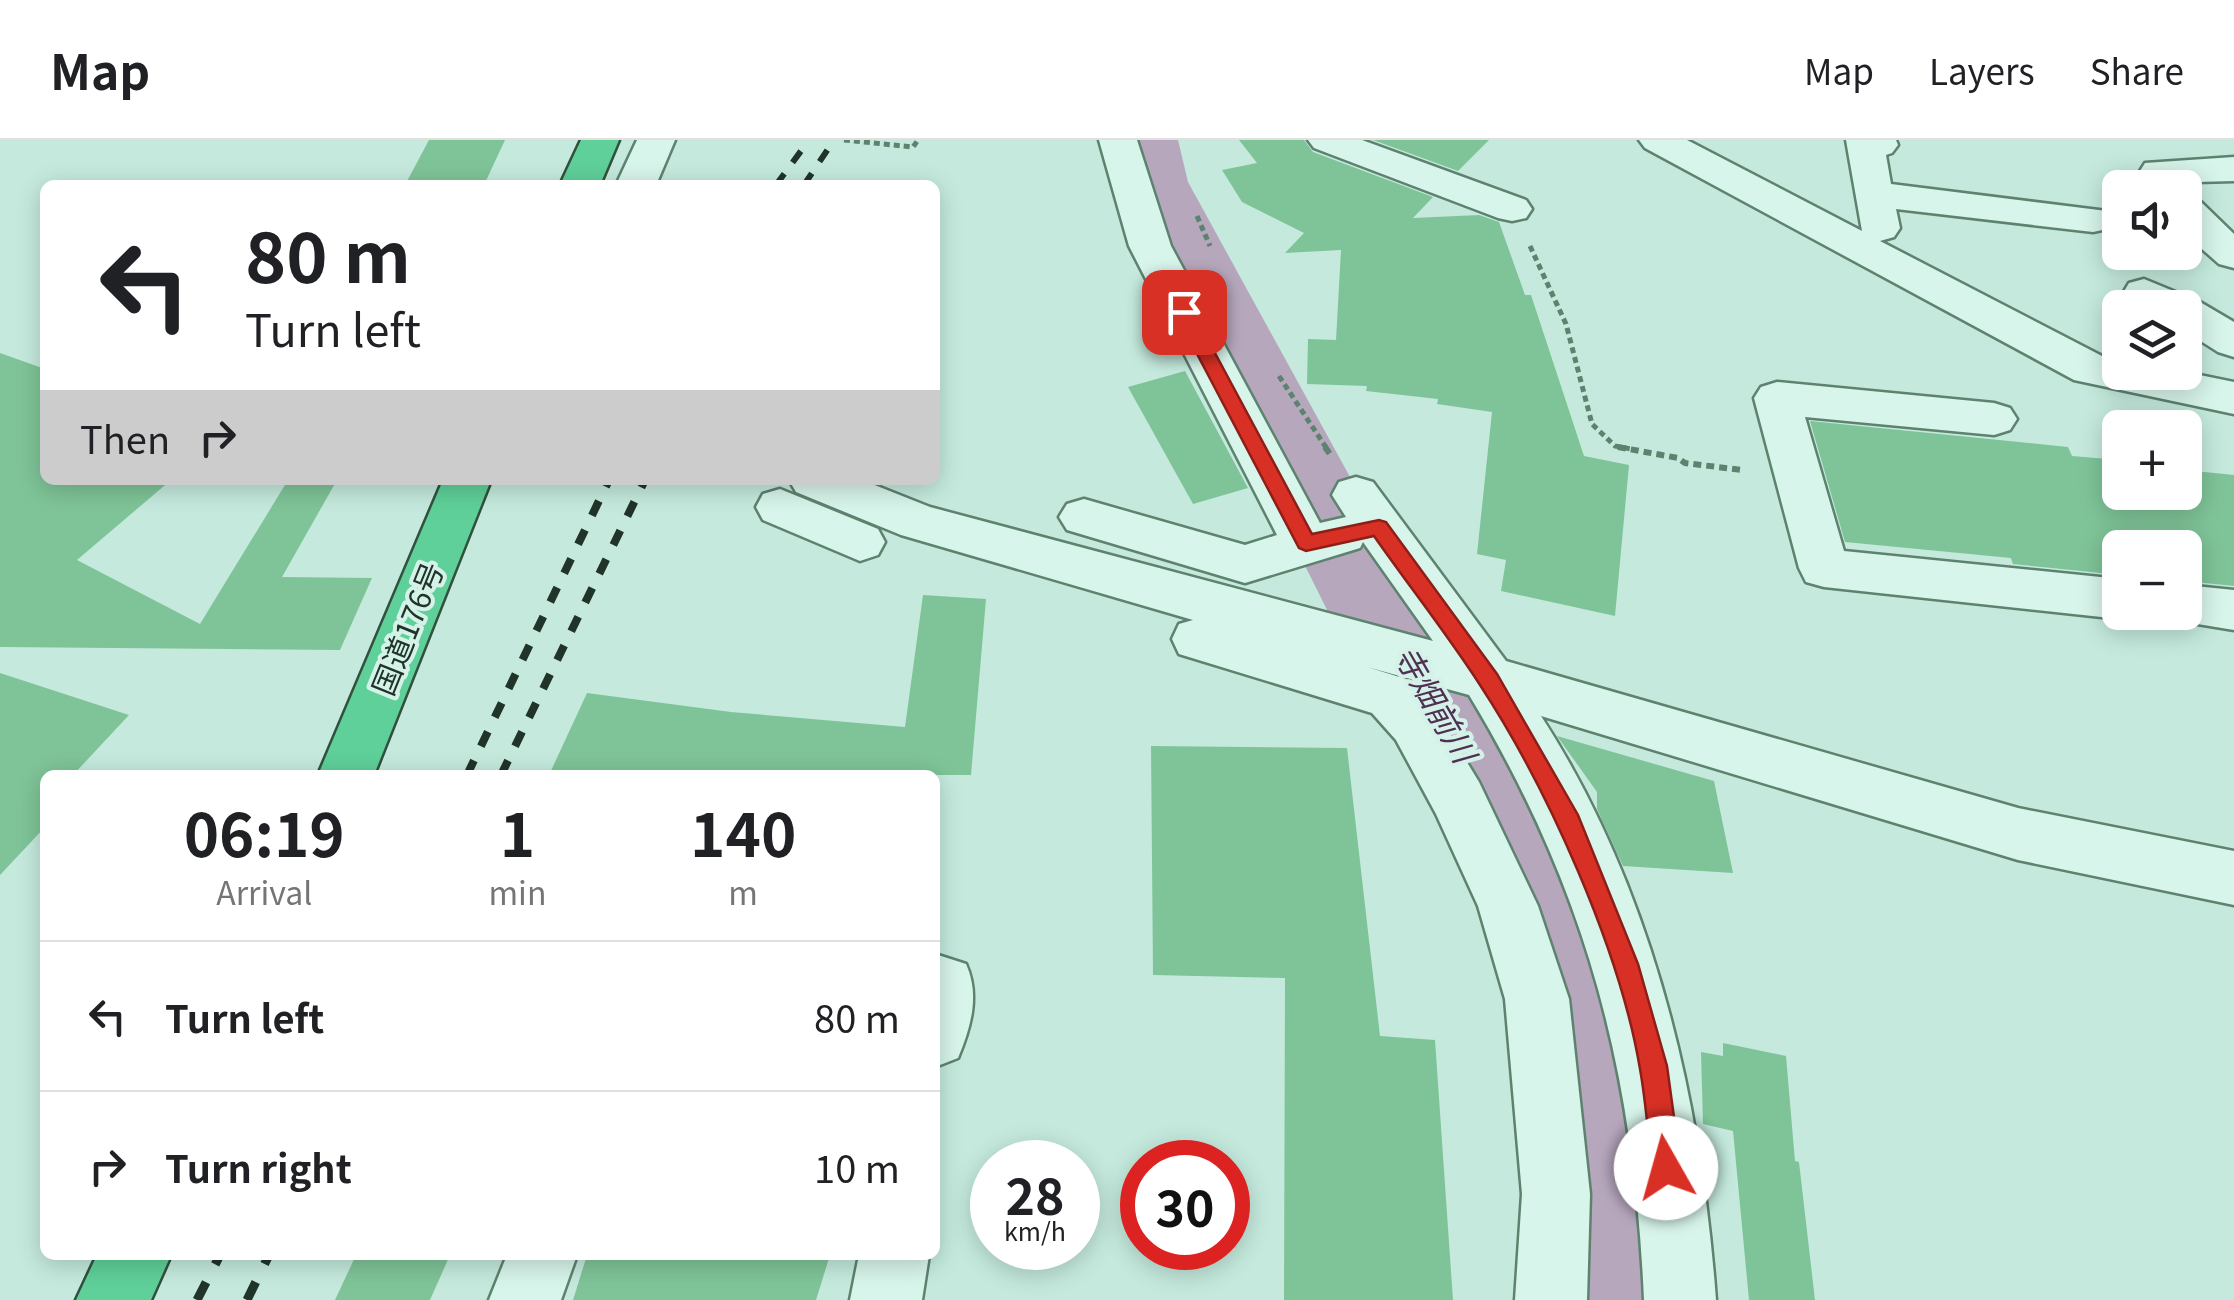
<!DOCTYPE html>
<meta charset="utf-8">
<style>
body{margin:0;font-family:Georgia,"Noto Sans JP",serif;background:#f2f2f2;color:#202124;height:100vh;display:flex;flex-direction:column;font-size:38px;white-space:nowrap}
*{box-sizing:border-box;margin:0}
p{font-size:32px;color:#757577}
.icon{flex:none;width:55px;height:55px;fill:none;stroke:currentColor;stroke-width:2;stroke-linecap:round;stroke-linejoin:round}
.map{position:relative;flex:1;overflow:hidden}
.details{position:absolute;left:40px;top:630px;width:900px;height:490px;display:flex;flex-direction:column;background:#fff;border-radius:15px;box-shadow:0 5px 25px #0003}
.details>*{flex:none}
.guide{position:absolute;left:40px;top:40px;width:900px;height:305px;border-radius:15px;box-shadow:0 5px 25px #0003;background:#fff;color:#202124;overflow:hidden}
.fabs{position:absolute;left:2102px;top:30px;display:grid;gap:20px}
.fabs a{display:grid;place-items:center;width:100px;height:100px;border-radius:15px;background:#fff;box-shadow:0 5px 25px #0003;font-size:50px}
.speed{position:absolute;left:970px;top:1000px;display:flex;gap:20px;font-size:50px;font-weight:700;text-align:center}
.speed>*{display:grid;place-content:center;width:130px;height:130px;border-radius:50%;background:#fff;box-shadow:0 5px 25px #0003;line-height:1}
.speed small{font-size:25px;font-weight:400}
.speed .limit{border:15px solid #d22;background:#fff;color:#111}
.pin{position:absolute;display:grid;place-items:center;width:85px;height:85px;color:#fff;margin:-42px;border-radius:20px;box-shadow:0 5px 15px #0006}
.me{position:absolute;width:110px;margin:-55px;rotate:353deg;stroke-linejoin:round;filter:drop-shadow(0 0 8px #0008)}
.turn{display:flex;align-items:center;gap:35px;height:210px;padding:0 40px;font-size:45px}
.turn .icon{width:130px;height:130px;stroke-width:2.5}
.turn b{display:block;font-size:70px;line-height:85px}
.then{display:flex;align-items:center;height:95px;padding:0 40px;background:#0003;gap:20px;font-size:38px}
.eta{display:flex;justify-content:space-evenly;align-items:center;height:170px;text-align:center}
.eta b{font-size:60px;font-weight:700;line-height:70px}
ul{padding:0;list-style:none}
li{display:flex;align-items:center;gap:30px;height:150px;padding:0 40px;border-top:2px solid #e0e0e0}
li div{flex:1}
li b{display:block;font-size:38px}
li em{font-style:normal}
header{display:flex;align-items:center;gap:60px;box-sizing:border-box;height:140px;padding:0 50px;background:#fff;border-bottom:2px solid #e0e0e0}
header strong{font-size:48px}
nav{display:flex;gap:55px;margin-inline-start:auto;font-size:35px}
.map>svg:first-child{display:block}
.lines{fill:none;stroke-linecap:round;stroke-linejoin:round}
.river{fill:#b6a7bd;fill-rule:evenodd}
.building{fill:#7fc498}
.minor-casing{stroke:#5d836f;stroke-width:5}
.highway-casing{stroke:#31513e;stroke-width:5}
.path-far1{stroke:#5d836f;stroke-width:5;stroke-dasharray:6 4;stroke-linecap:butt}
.path{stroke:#5d836f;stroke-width:6;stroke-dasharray:8 5;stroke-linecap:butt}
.minor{fill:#d8f5eb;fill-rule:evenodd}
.highway{fill:#5fd099;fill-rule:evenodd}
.rail-far2{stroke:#203429;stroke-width:6;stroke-dasharray:14 14;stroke-linecap:butt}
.rail-far1{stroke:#203429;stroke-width:8;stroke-dasharray:16 16;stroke-linecap:butt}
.rail{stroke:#203429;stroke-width:9;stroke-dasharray:20 20;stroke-linecap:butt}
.route{fill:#d93025;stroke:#8d1f18;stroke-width:2.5}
.labels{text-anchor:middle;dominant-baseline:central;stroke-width:8;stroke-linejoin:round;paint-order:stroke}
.street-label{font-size:30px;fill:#203429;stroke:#d4f2e8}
.water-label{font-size:32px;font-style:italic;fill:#4f3053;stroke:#d4f2e8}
</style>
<header>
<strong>Map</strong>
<nav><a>Map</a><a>Layers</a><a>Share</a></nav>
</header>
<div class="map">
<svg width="2234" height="1160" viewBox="0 0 2234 1160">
<rect width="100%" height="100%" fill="#c5eadd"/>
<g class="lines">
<!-- river -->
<polygon class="river" points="1108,0 1178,0 1188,42 1411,448 1428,461 1544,646 1656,883 1691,1053 1690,1160 1556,1160 1563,1053 1536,883 1460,700 1360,517 1343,502 1114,42"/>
</g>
<!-- building -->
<g class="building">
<polygon points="429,0 505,0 484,45 405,45"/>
<polygon points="1239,0 1304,0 1313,12 1433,57 1413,78 1479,75 1499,82 1525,155 1531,155 1584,316 1629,325 1615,476 1501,451 1506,420 1477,414 1492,272 1437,264 1438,259 1366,251 1367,246 1307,244 1308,199 1336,200 1341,110 1285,113 1304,93 1242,62 1222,30 1257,23"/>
<polygon points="1373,0 1489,0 1458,31"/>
<polygon points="0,213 45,229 45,340 171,340 77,420 200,484 288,340 337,340 282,437 372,438 340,510 0,507"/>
<polygon points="1185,231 1248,348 1193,364 1128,247"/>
<polygon points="1810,281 2068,307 2072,316 2120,320 2120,352 2185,352 2185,330 2234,335 2234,446 2185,441 2185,408 2120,408 2120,435 2013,424 2011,418 1845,402"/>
<polygon points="923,455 986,459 971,635 549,635 587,553 731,572 905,587"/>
<polygon points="0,533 129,575 73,635 45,635 45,687 0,735"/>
<polygon points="1557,596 1714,641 1733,733 1623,726 1597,669 1597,652"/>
<polygon points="1151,606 1347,608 1380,896 1435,900 1453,1160 1284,1160 1285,838 1153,835"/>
<polygon points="1723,903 1786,916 1795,1021 1799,1022 1815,1160 1749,1160 1733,991 1703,984 1701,912 1723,916"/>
<polygon points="356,1115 450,1115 430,1160 335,1160"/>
<polygon points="587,1115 830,1115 816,1160 573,1160"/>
</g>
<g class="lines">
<defs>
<g id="minor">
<polygon points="637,0 675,0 656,45 616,45"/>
<path d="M1099 0H1137L1171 106 1320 383 1346 377 1332 355 1339 342 1356 337 1373 342 1506 521 2018 668 2234 711V765L2018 720 1541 576C1653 749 1701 957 1716 1160H1644C1634 933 1587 750 1469 555L1367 527 1409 540 1434 568 1479 642 1538 766 1569 859 1590 1054 1587 1160H1515L1522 1054 1505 859 1478 766 1436 674 1396 600 1372 573 1179 514 1172 499 1179 484 1193 480 901 395 796 352 789 340H862L930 367 1433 501 1363 402 1360 408 1245 443 1067 390 1059 377 1067 364 1084 359 1245 405 1277 395 1129 106Z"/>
<polygon points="1308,0 1362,0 1526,60 1532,69 1526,78 1512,81 1498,78 1314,8"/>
<polygon points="1639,0 1687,0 1862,91 1846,0 1896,0 1898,5 1892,13 1886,15 1891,44 2107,71 2113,80 2107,89 2093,92 1896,69 1900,88 1894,97 1880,101 2102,216 2120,220 2120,232 2185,232 2234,242 2234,274 2074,240 1645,8"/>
<polygon points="2234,17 2234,41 2159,43 2145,39 2140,31 2145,23"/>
<polygon points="2185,57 2199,60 2234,94 2234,128 2219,124 2185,94"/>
<path d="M2144 139 2200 162 2234 182V217L2218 212 2185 191V168C2163 168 2136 174 2123 153L2129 143Z"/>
<polygon points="1777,242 1994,263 2010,268 2017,279 2010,290 1994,295 1805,277 1844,411 2120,439 2120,472 2138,473 2120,479 1824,447 1806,442 1799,428 1754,258 1761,247"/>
<polygon points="780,349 878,389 885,402 878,415 860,421 763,380 756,367 763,354"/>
<polygon points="2185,445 2234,450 2234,490 2167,479 2163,472 2185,472"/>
<path d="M935 814 966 824C980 855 971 887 958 918L935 927Z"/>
<polygon points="507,1115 577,1115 561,1160 489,1160"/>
<polygon points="859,1115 929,1115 922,1160 850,1160"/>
</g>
<g id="highway">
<polygon points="581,0 619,0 600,45 560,45"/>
<polygon points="443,340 491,340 374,635 318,635"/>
<polygon points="97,1115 171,1115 151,1160 76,1160"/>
</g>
</defs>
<!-- minor casing -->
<use href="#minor" class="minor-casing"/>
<!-- highway casing -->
<use href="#highway" class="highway-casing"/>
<!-- path-far1 -->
<g class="path-far1">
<polyline points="844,0 913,7 918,0"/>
<polyline points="1197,76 1210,106"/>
<polyline points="1530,106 1566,184 1592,284 1615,306 1631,309"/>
<polyline points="1279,236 1327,309"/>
</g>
<!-- path -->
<g class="path">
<polyline points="1325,307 1332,317"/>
<polyline points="1618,307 1678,318 1685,323 1742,330"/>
</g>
<!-- minor -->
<use href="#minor" class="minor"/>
<!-- highway -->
<use href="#highway" class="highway"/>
<!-- rail-far2 -->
<g class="rail-far2">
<polyline points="776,45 809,0"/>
<polyline points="804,45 834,0"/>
</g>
<!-- rail-far1 -->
<g class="rail-far1">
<polyline points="467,635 609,340"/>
<polyline points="501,635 645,340"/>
</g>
<!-- rail -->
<g class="rail">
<polyline points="197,1160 220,1115"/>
<polyline points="247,1160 269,1115"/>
</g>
</g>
<!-- route -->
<path class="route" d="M1184 166 1193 172 1312 394 1379 380 1386 382 1497 534 1578 675 1638 824 1667 926 1681 1028 1676 1038 1666 1042 1657 1038 1652 1028C1648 995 1646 962 1640 929 1620 809 1547 647 1480 545 1447 494 1409 446 1374 396L1306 411 1299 408 1175 172Z"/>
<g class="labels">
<!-- street labels -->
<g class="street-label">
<text transform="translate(406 488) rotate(-68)">国道176号</text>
</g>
<!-- water labels -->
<g class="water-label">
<text transform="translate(1437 563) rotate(60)">寺畑前川</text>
</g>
</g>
</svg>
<div class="fabs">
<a><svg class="icon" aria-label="sound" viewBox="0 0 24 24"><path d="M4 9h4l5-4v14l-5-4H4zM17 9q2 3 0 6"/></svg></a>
<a><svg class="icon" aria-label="layers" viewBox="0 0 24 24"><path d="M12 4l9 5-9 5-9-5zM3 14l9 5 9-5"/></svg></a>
<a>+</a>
<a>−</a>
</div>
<div class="speed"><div>28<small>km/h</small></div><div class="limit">30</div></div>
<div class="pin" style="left:1184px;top:172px;background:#d93025"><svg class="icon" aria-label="arrive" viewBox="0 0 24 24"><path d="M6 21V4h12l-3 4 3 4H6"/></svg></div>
<svg class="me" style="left:1666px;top:1028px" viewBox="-20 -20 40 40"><circle r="19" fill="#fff"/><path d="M0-13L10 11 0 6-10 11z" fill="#d93025"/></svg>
<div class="guide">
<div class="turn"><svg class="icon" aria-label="left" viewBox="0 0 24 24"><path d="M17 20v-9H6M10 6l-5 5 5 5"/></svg><div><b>80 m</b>Turn left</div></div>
<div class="then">Then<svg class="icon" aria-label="right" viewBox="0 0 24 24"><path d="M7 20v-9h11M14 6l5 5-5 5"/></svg></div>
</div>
<section class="details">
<div class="eta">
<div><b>06:19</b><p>Arrival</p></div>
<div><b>1</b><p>min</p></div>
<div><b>140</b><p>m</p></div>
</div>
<ul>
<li><svg class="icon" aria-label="left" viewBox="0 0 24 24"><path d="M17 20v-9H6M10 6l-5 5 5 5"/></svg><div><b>Turn left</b></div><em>80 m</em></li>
<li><svg class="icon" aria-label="right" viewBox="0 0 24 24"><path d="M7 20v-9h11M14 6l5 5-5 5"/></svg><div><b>Turn right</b></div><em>10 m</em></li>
</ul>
</section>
</div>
